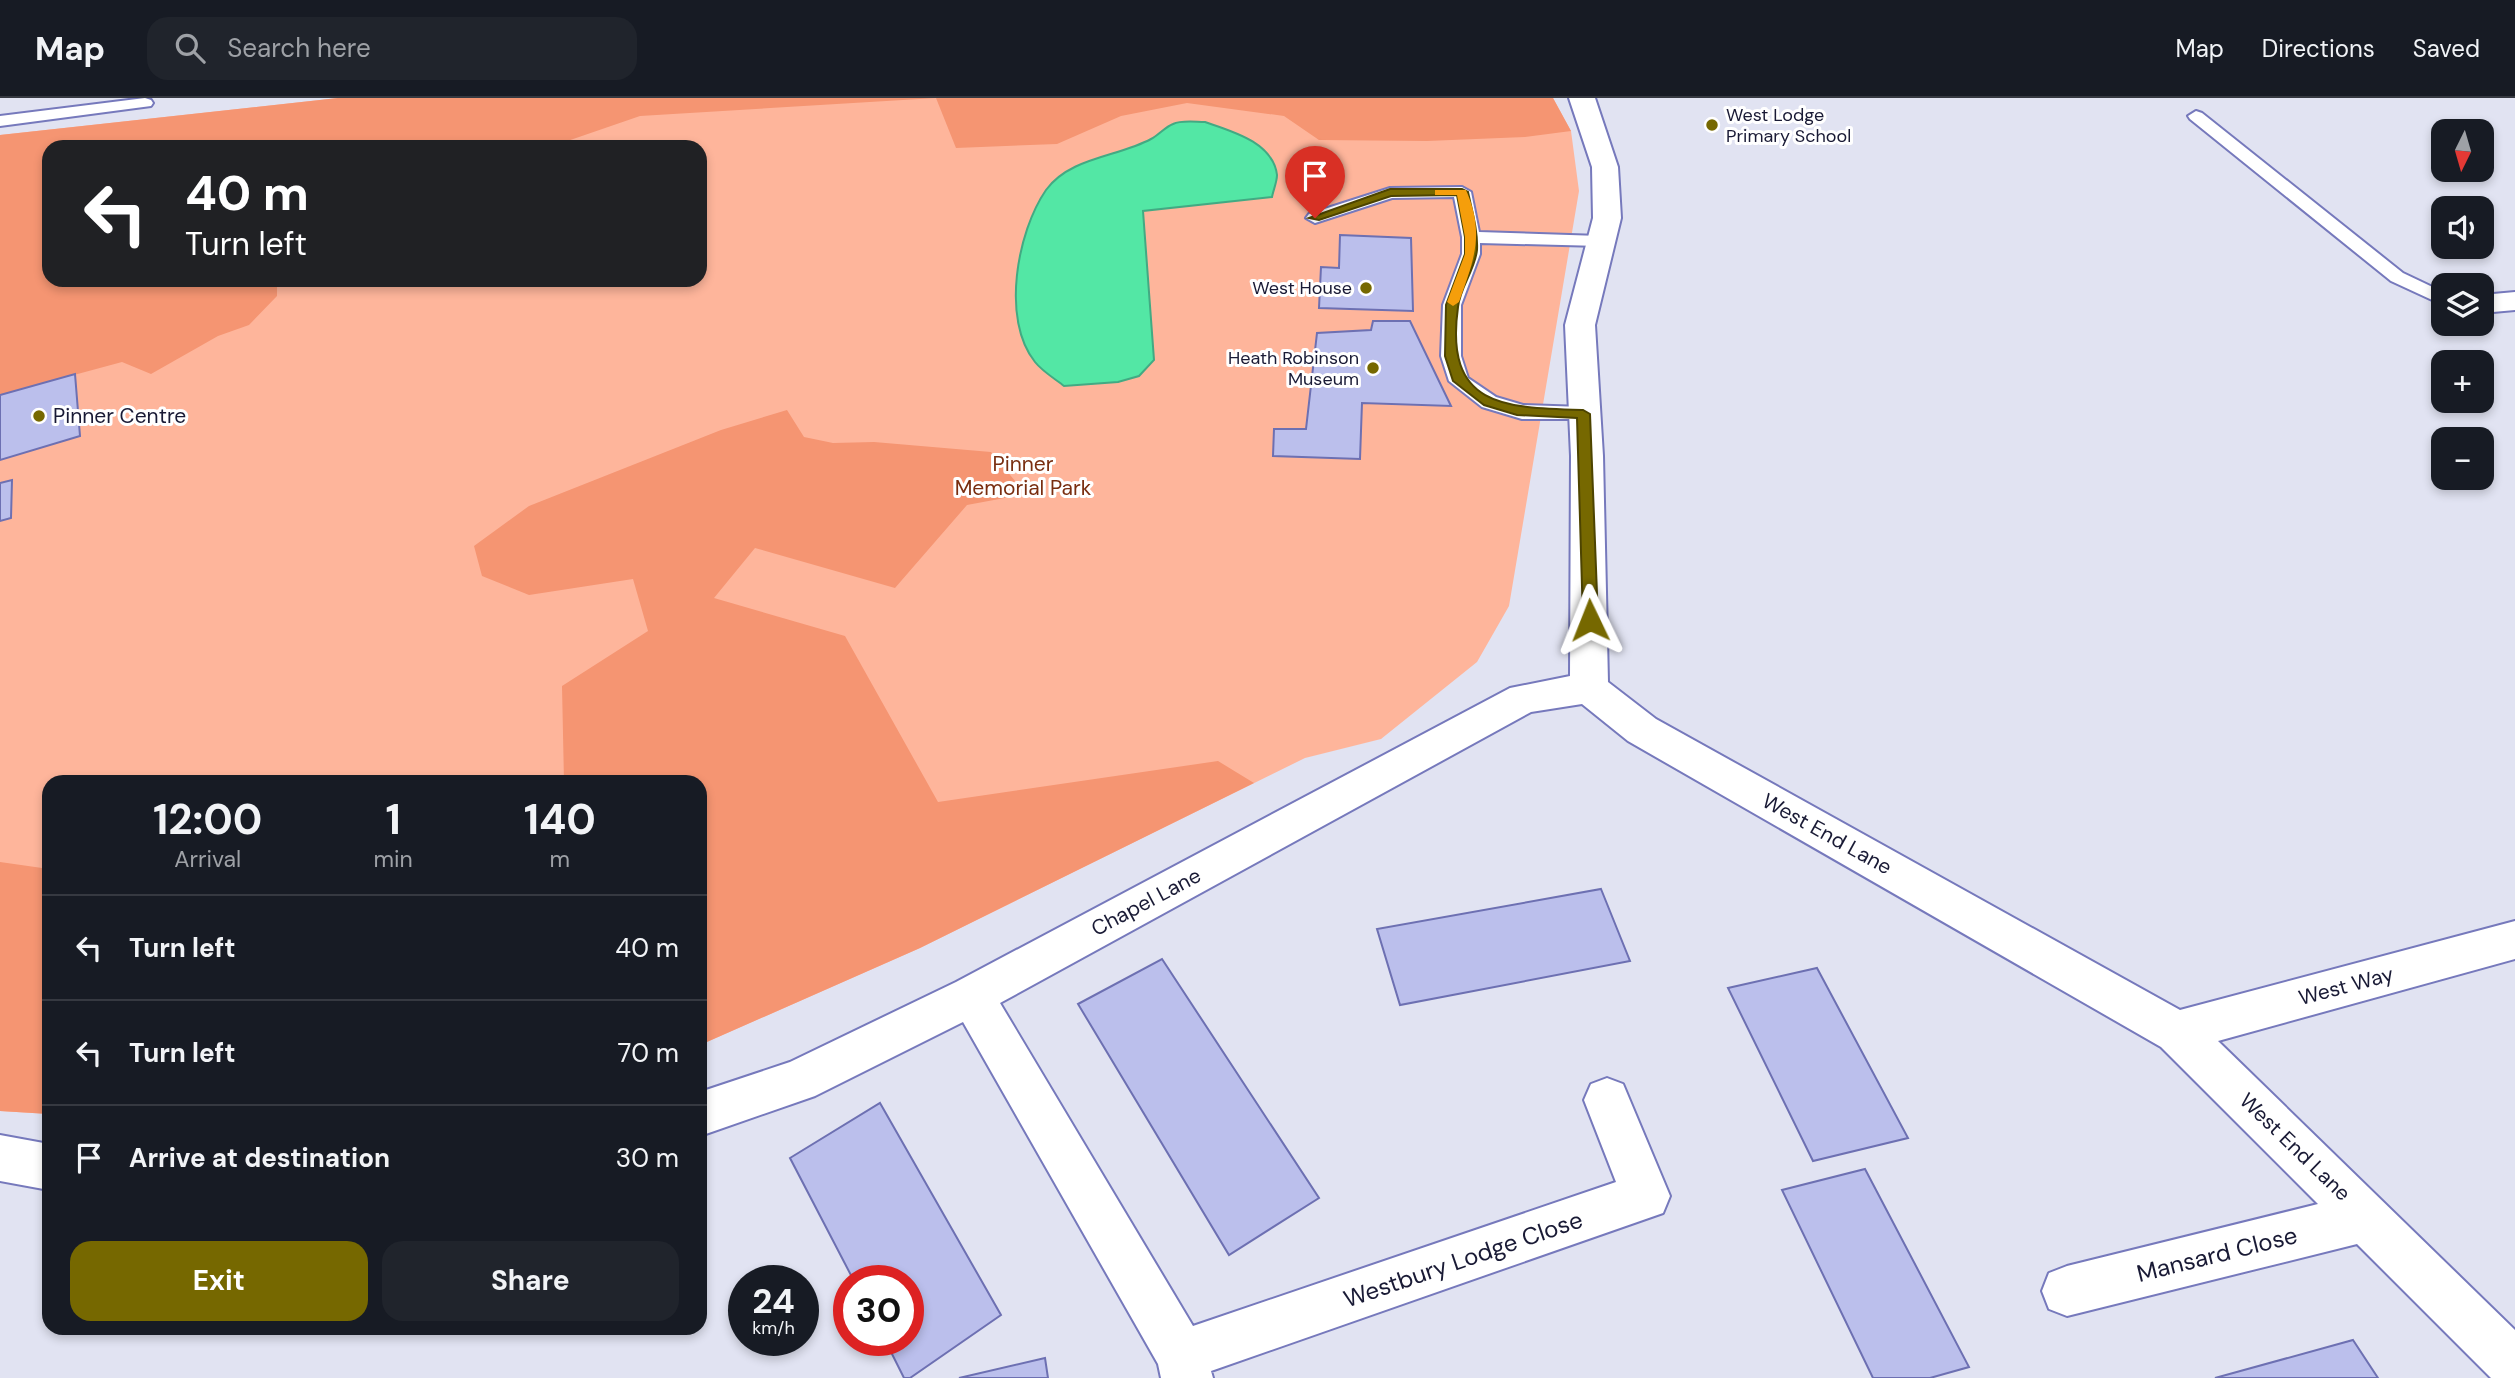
<!DOCTYPE html>
<meta charset="utf-8">
<style>
body{margin:0;font-family:"DM Sans",sans-serif;background:#20242c;color:#f1f3f6;height:100vh;display:flex;flex-direction:column;font-size:26px;white-space:nowrap}
*{box-sizing:border-box;margin:0}
p{font-size:23px;color:#9ea1a6}
.icon{flex:none;width:38px;height:38px;fill:none;stroke:currentColor;stroke-width:2;stroke-linecap:round;stroke-linejoin:round}
.map{position:relative;flex:1;overflow:hidden}
.panel{position:absolute;left:42px;top:677px;width:665px;height:560px;display:flex;flex-direction:column;background:#171b24;border-radius:21px;box-shadow:0 4px 10px #0003}
.panel>*{flex:none}
.guide{position:absolute;left:42px;top:42px;width:665px;height:147px;border-radius:21px;box-shadow:0 4px 10px #0003;background:#202124;color:#fff;overflow:hidden}
.needle{width:46px;rotate:185deg}
.buttons{position:absolute;left:2431px;top:21px;display:grid;gap:14px}
.buttons a{display:grid;place-items:center;width:63px;height:63px;border-radius:14px;background:#171b24;box-shadow:0 4px 10px #0003;font-size:35px}
.speed{position:absolute;left:728px;top:1167px;display:flex;gap:14px;font-size:35px;font-weight:700;text-align:center}
.speed>*{display:grid;place-content:center;width:91px;height:91px;border-radius:50%;background:#171b24;box-shadow:0 4px 10px #0003;line-height:1}
.speed small{font-size:18px;font-weight:400}
.speed .limit{border:10px solid #d22;background:#fff;color:#111}
.pin{position:absolute;display:grid;place-items:center;width:60px;height:60px;color:#fff;margin:-72px -30px;border-radius:50% 50% 50% 0;rotate:-45deg;box-shadow:0 0 7px #0007}
.pin .icon{rotate:45deg}
.me{position:absolute;width:77px;margin:-38px;rotate:358deg;stroke-linejoin:round;filter:drop-shadow(0 0 5px #0008)}
.turn{display:flex;align-items:center;gap:24px;height:147px;padding:0 28px;font-size:32px}
.turn .icon{width:91px;height:91px;stroke-width:2.5}
.turn b{display:block;font-size:49px;line-height:60px}
.eta{display:flex;justify-content:space-evenly;align-items:center;height:119px;text-align:center}
.eta b{font-size:42px;font-weight:700;line-height:49px}
.action{display:flex;gap:14px;margin-top:auto;padding:14px 28px}
.action a{flex:1;height:80px;border-radius:21px;background:#766800;color:#fff;font-size:28px;font-weight:700;line-height:80px;text-align:center}
.action a+a{background:#20242c;color:#f1f3f6}
ul{padding:0;list-style:none}
li{display:flex;align-items:center;gap:21px;height:105px;padding:0 28px;border-top:2px solid #363941}
li div{flex:1}
li b{display:block;font-size:26px}
li em{font-style:normal}
header{display:flex;align-items:center;gap:42px;box-sizing:border-box;height:98px;padding:0 35px;background:#171b24;border-bottom:2px solid #363941}
header strong{font-size:33px}
nav{display:flex;gap:38px;margin-inline-start:auto;font-size:24px}
.search{width:490px;height:63px;background:#20242c;display:flex;align-items:center;gap:18px;box-sizing:border-box;padding:0 24px;border-radius:21px;color:#9ea1a6;font-size:26px}
.map>svg:first-child{display:block}
.green{fill:#feb59b;fill-rule:evenodd}
.forest{fill:#f59572}
.water{fill:#53e7a5;stroke:#42aa83;stroke-width:2}
.building{fill:#bbbfec;stroke:#6d70b2;stroke-width:2}
.lines{fill:none;stroke-linecap:round;stroke-linejoin:round}
.service-casing{stroke:#7679bc;stroke-width:4}
.minor-casing{stroke:#7679bc;stroke-width:4}
.service{fill:#fff;fill-rule:evenodd}
.minor{fill:#fff;fill-rule:evenodd}
.route{fill:#766800;stroke:#4d4400;stroke-width:2}
.slow{fill:#f59e0b}
.poi-dot{fill:#766800;stroke:#fff;stroke-width:2.5}
.labels{text-anchor:middle;dominant-baseline:central;stroke-width:6;stroke-linejoin:round;paint-order:stroke}
.far-poi-label{font-size:18px;fill:#191a35;stroke:#fff;text-anchor:end}
.poi-label{font-size:21px;fill:#191a35;stroke:#fff;text-anchor:start}
.park-label{font-size:21px;fill:#792e10;stroke:#fff}
.street-label{font-size:21px;fill:#191a35;stroke:#fff}
.near-street-label{font-size:24px;fill:#191a35;stroke:#fff}
</style>
<header>
<strong>Map</strong>
<div class="search"><svg class="icon" aria-label="search" viewBox="0 0 24 24"><circle cx="10" cy="10" r="6"/><path d="M15 15l6 6"/></svg>Search here</div>
<nav><a>Map</a><a>Directions</a><a>Saved</a></nav>
</header>
<div class="map">
<svg width="2515" height="1280" viewBox="0 0 2515 1280">
<rect width="100%" height="100%" fill="#e1e3f2"/>
<!-- green -->
<path class="green" d="M338 0H1553L1571 33 1579 93 1509 508 1477 564 1381 641 1305 660 920 850 700 947V684H49V1016L0 1013V37ZM49 49H700V182H49Z"/>
<!-- forest -->
<g class="forest">
<polygon points="338,0 1553,0 1571,33 1525,39 1427,43 1319,42 1284,18 1187,5 1121,18 1057,46 956,50 936,0 640,18 550,49 49,49 49,182 277,182 277,198 249,227 218,238 151,276 122,264 0,297 0,37"/>
<polygon points="787,312 804,339 833,345 874,344 991,354 1026,396 967,407 895,490 755,450 714,500 845,538 938,704 1218,663 1254,685 920,850 700,947 700,684 564,684 562,588 648,533 633,481 529,497 482,478 474,448 529,408 721,332"/>
<polygon points="0,764 49,771 49,1016 0,1013"/>
</g>
<!-- water -->
<path class="water" d="M1205 24C1231 33 1273 44 1277 77 1277 84 1273 93 1272 99L1143 113 1154 262 1139 278 1118 284 1064 288C1055 281 1042 273 1035 264 1001 222 1017 134 1046 92 1070 59 1118 59 1151 41 1159 37 1165 29 1173 26 1181 22 1195 24 1205 24Z"/>
<!-- building -->
<g class="building">
<polygon points="1340,137 1411,140 1413,213 1319,210 1321,169 1339,170"/>
<polygon points="1373,223 1410,223 1451,308 1362,305 1360,361 1273,358 1274,331 1306,331 1317,235 1371,232"/>
<polygon points="75,276 80,338 0,362 0,297"/>
<polygon points="12,382 11,420 0,423 0,385"/>
<polygon points="1601,791 1630,863 1400,907 1377,831"/>
<polygon points="1162,861 1319,1100 1229,1157 1078,906"/>
<polygon points="1817,870 1908,1040 1813,1063 1728,890"/>
<polygon points="880,1005 1001,1217 910,1280 904,1280 885,1242 908,1242 908,1183 854,1183 790,1060"/>
<polygon points="1865,1071 1969,1269 1930,1280 1873,1280 1782,1092"/>
<polygon points="2353,1242 2378,1280 2215,1280"/>
<polygon points="1045,1260 1048,1280 959,1280"/>
</g>
<g class="lines">
<defs>
<g id="service">
<polygon points="145,0 151,2 153,5 151,8 0,28 0,18"/>
<polygon points="2196,13 2202,15 2403,175 2443,194 2443,207 2391,183 2190,21 2188,18"/>
<polygon points="1462,89 1471,94 1479,134 1600,138 1609,143 1600,148 1480,145 1480,156 1461,207 1461,258 1468,280 1496,299 1523,307 1583,309 1590,311 1593,316 1590,321 1522,321 1482,309 1449,283 1441,258 1443,207 1462,156 1462,139 1454,99 1392,100 1315,125 1306,120 1309,116 1390,90"/>
</g>
<g id="minor">
<polygon points="1569,0 1595,0 1618,69 1621,120 1595,227 1603,358 1608,584 1656,621 2180,912 2515,823 2515,861 2218,943 2515,1232 2515,1280 2491,1280 2357,1146 2067,1218 2049,1211 2042,1193 2049,1175 2067,1168 2318,1106 2161,949 1628,643 1582,606 1531,614 1000,905 1193,1228 1616,1084 1584,1002 1591,986 1607,980 1623,986 1670,1098 1663,1115 1211,1273 1213,1280 1161,1280 1158,1266 963,924 815,998 700,1038 700,994 790,964 956,884 1510,590 1570,578 1571,358 1565,227 1593,120 1592,69"/>
<polygon points="2515,194 2515,212 2482,215 2482,197"/>
<polygon points="0,1037 49,1046 49,1092 0,1083"/>
</g>
</defs>
<!-- service casing -->
<use href="#service" class="service-casing"/>
<!-- minor casing -->
<use href="#minor" class="minor-casing"/>
<!-- service -->
<use href="#service" class="service"/>
<!-- minor -->
<use href="#minor" class="minor"/>
</g>
<!-- route -->
<path class="route" d="M1390 91H1462L1468 94C1472 113 1478 133 1477 152 1475 172 1460 189 1458 209 1444 309 1504 310 1583 312L1590 316 1598 522 1595 526 1590 527 1583 522 1577 320 1517 317 1484 307 1453 283 1445 258 1446 207 1465 156V139L1457 97 1391 98 1319 122 1309 120Z"/>
<!-- slow -->
<path class="slow" d="M1435 92H1466C1485 135 1474 162 1459 204L1453 208 1447 204 1465 156V139L1457 97H1435Z"/>
<!-- markers -->
<g class="poi-dot">
<circle cx="1712" cy="27" r="7"/>
<circle cx="1366" cy="190" r="7"/>
<circle cx="1373" cy="270" r="7"/>
<circle cx="39" cy="318" r="7"/>
</g>
<g class="labels">
<!-- far-poi labels -->
<g class="far-poi-label">
<text x="1726" y="17" text-anchor="start">West Lodge<tspan x="1726" dy="21">Primary School</tspan></text>
<text x="1352" y="190">West House</text>
<text x="1359" y="260">Heath Robinson<tspan x="1359" dy="21">Museum</tspan></text>
</g>
<!-- poi labels -->
<g class="poi-label">
<text x="53" y="318">Pinner Centre</text>
</g>
<!-- park labels -->
<g class="park-label">
<text x="1023" y="366">Pinner<tspan x="1023" dy="24">Memorial Park</tspan></text>
</g>
<!-- street labels -->
<g class="street-label">
<text transform="translate(1827 736) rotate(29)">West End Lane</text>
<text transform="translate(1146 804) rotate(-28)">Chapel Lane</text>
<text transform="translate(2346 888) rotate(-15)">West Way</text>
<text transform="translate(2295 1049) rotate(44)">West End Lane</text>
</g>
<!-- near-street labels -->
<g class="near-street-label">
<text transform="translate(2217 1156) rotate(-14)">Mansard Close</text>
<text transform="translate(1463 1161) rotate(-19)">Westbury Lodge Close</text>
</g>
</g>
</svg>
<div class="buttons">
<a><svg class="needle" viewBox="-14 -14 28 28"><path d="M0-13l5 13h-10z" fill="#e53935"/><path d="M0 13l5-13h-10z" fill="#9ea1a6"/></svg></a>
<a><svg class="icon" aria-label="sound" viewBox="0 0 24 24"><path d="M4 9h4l5-4v14l-5-4H4zM17 9q2 3 0 6"/></svg></a>
<a><svg class="icon" aria-label="layers" viewBox="0 0 24 24"><path d="M12 4l9 5-9 5-9-5zM3 14l9 5 9-5"/></svg></a>
<a>+</a>
<a>−</a>
</div>
<div class="speed"><div>24<small>km/h</small></div><div class="limit">30</div></div>
<div class="pin" style="left:1315px;top:120px;background:#d93025"><svg class="icon" aria-label="arrive" viewBox="0 0 24 24"><path d="M6 21V4h12l-3 4 3 4H6"/></svg></div>
<svg class="me" style="left:1590px;top:522px" viewBox="-20 -20 40 40"><path d="M0-17L14 15 0 8-14 15z" fill="#766800" stroke="#fff" stroke-width="4"/></svg>
<div class="guide">
<div class="turn"><svg class="icon" aria-label="left" viewBox="0 0 24 24"><path d="M17 20v-9H6M10 6l-5 5 5 5"/></svg><div><b>40 m</b>Turn left</div></div>
</div>
<section class="panel">
<div class="eta">
<div><b>12:00</b><p>Arrival</p></div>
<div><b>1</b><p>min</p></div>
<div><b>140</b><p>m</p></div>
</div>
<ul>
<li><svg class="icon" aria-label="left" viewBox="0 0 24 24"><path d="M17 20v-9H6M10 6l-5 5 5 5"/></svg><div><b>Turn left</b></div><em>40 m</em></li>
<li><svg class="icon" aria-label="left" viewBox="0 0 24 24"><path d="M17 20v-9H6M10 6l-5 5 5 5"/></svg><div><b>Turn left</b></div><em>70 m</em></li>
<li><svg class="icon" aria-label="arrive" viewBox="0 0 24 24"><path d="M6 21V4h12l-3 4 3 4H6"/></svg><div><b>Arrive at destination</b></div><em>30 m</em></li>
</ul>
<div class="action"><a>Exit</a><a>Share</a></div>
</section>
</div>
